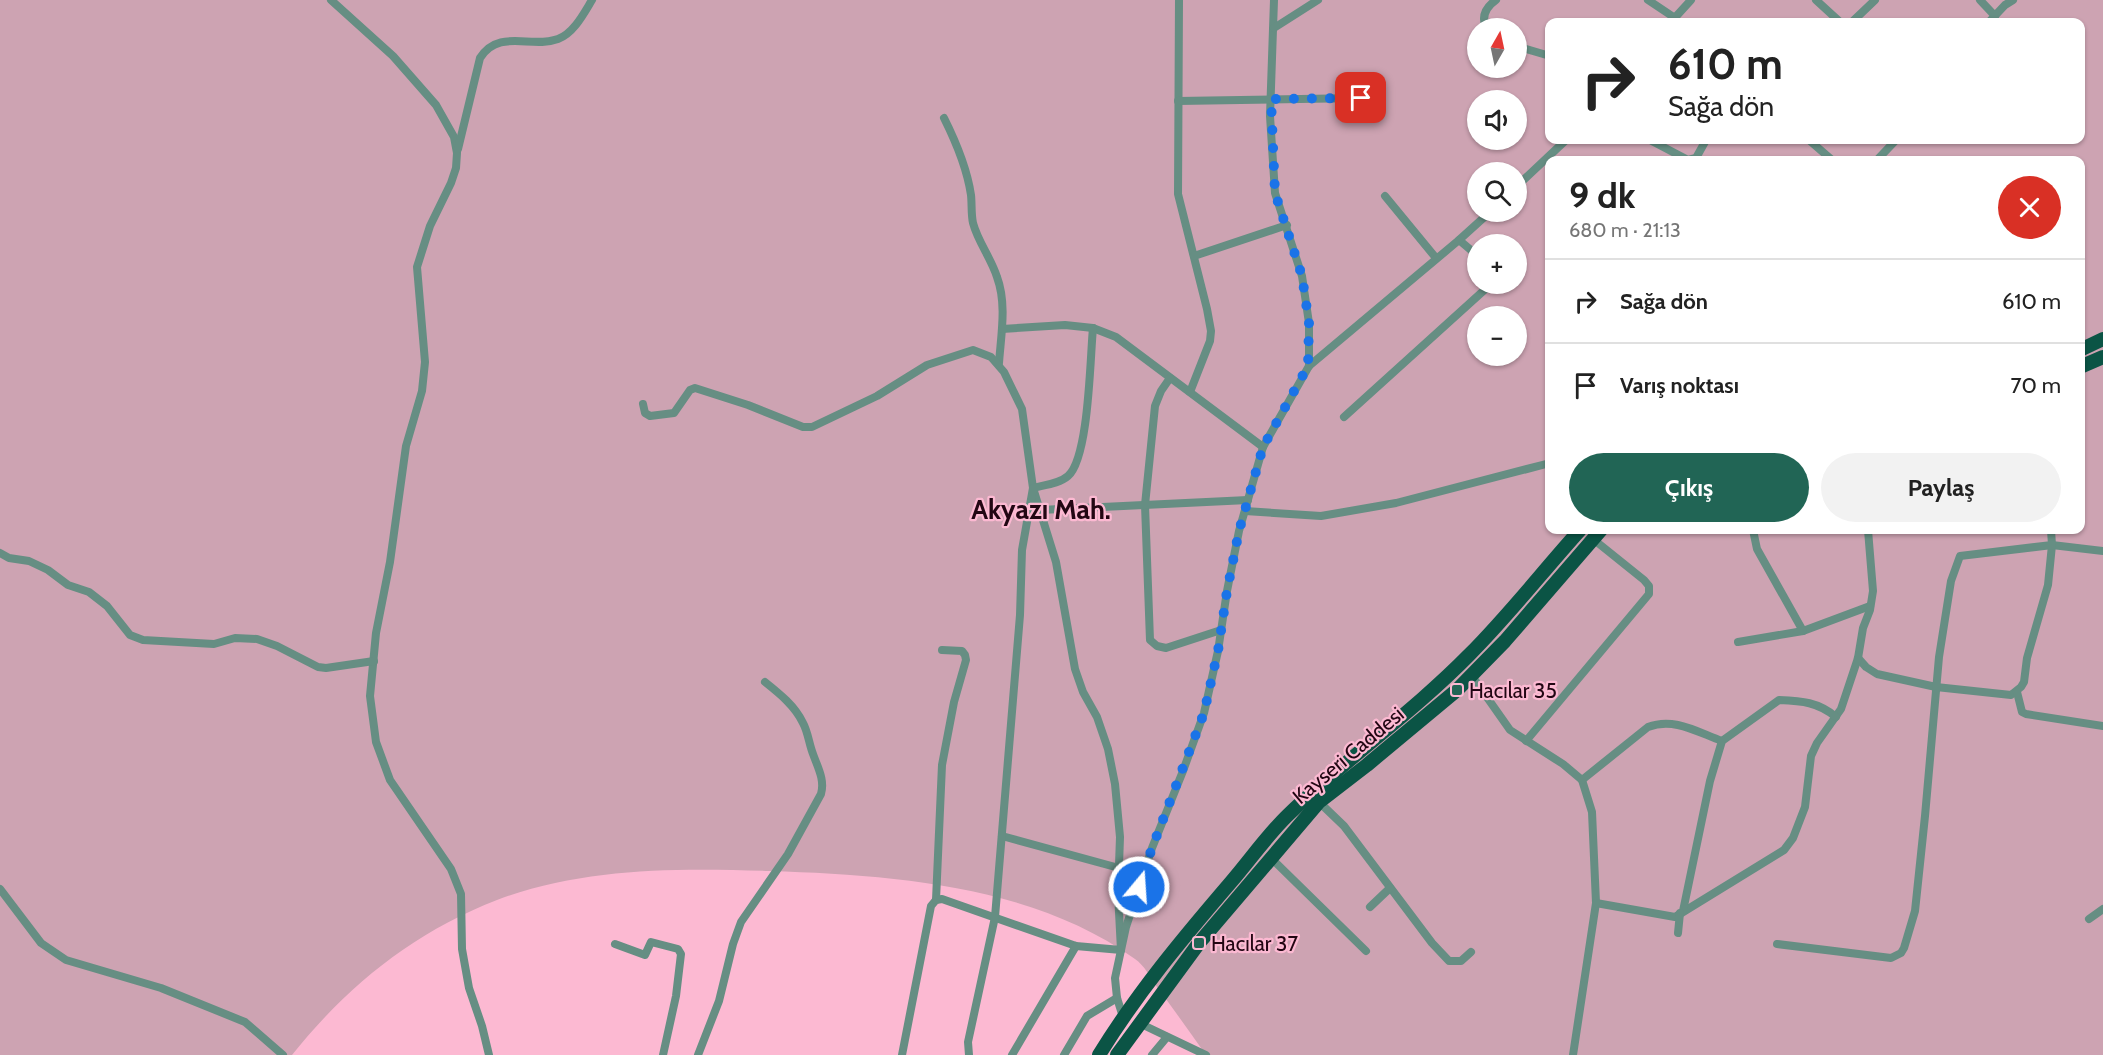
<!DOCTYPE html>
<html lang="tr">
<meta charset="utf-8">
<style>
body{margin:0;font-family:Cabin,sans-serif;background:#f2f2f2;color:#222;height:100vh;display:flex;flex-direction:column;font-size:22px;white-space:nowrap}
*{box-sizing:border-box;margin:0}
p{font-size:20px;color:#767676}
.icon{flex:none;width:33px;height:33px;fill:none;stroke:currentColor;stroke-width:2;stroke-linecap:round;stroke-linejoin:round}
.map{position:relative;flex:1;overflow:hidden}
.drawer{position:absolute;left:1545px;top:156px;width:540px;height:378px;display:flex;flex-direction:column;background:#fff;border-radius:12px;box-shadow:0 2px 4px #0004}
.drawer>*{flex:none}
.top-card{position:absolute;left:1545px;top:18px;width:540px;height:126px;border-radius:12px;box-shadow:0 2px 4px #0004;background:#fff;color:#222;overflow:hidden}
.needle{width:39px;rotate:9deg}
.fabs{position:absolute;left:1467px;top:18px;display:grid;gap:12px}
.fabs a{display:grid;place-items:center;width:60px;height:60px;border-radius:50%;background:#fff;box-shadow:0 2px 4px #0004;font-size:30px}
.pin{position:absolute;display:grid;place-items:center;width:51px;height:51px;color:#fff;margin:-26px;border-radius:12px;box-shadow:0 3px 9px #0006}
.me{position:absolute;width:66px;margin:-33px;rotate:18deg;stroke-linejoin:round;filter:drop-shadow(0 0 4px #0008)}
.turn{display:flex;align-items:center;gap:21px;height:126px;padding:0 24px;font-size:27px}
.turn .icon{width:78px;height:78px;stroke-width:2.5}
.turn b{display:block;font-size:42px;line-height:51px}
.round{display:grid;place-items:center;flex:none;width:63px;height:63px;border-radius:32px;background:#f2f2f2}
.head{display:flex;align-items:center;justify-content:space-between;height:102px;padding:0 24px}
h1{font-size:36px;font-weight:700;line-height:45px}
.primary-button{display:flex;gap:12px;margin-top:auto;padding:12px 24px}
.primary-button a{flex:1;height:69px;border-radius:36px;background:#216555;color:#fff;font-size:24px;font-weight:700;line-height:69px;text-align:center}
.primary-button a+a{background:#f2f2f2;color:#222}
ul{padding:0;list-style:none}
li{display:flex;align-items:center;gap:18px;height:84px;padding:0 24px;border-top:2px solid #e0e0e0}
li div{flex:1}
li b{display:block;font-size:22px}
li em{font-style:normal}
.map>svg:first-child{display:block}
.green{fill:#cda3b2;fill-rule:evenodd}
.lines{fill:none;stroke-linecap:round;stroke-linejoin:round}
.minor{stroke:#668e83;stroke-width:8}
.primary{stroke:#0b5445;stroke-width:14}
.route{stroke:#1a73e8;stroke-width:10;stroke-dasharray:0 18}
.poi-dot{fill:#216555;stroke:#fcb9d2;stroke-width:2}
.labels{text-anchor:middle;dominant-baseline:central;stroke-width:4.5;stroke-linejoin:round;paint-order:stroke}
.poi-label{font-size:21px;fill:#220613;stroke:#fcb9d2;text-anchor:start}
.street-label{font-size:21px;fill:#220613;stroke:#fcb9d2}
.district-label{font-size:27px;font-weight:bold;fill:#220613;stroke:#fcb9d2}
</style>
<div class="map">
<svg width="2103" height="1055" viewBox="0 0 2103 1055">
<rect width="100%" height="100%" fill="#fcb9d2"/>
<!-- green -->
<path class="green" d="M0 0H2103V1055H1206C1190 1032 1174 1010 1157 987 1151 978 1144 965 1135 959 1032 885 892 875 770 871 679 868 584 867 497 900 414 932 347 986 292 1055H0ZM1550 22H2080V140H1550ZM1478 28H1516V68H1478ZM1478 100H1516V140H1478ZM1550 160H2080V530H1550ZM1478 172H1516V212H1478ZM1478 244H1516V284H1478ZM1478 316H1516V356H1478Z"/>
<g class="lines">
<!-- minor -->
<g class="minor">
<polyline points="331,0 393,56 436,105 454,137 457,153 456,168 451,183 430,226 417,267 425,362 422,391 406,446 390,562 376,633 370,696 376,742 390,780 451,869 461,894 462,949 469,988 482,1026 489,1055"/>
<polyline points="1179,0 1178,194 1207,309 1211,331 1210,341 1190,392"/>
<polyline points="1274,0 1270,116 1275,193 1302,276 1309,323 1309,366"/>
<polyline points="1648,0 1675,18"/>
<polyline points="1816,0 1840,22"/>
<polyline points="1980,0 1995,16"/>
<polyline points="1671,22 1691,0"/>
<polyline points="1852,22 1875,0"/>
<polyline points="1989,22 2005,5 2013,0"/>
<polyline points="1274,28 1318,0"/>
<path d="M1486 28C1481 16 1486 7 1496 0"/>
<polyline points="1516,46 1550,56"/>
<polyline points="1178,101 1361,98"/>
<path d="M944 118C956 142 967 168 971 195 972 204 971 214 973 223 978 242 991 258 997 277 1007 304 1001 335 999 363"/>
<polyline points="1650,140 1688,160 1696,158 1706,140"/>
<polyline points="1809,140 1832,160"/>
<path d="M458 149 480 58C499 28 531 49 558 39 574 33 584 13 592 0"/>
<polyline points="1877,160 1896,140"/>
<polyline points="1516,187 1566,140"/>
<polyline points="1385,196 1436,258"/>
<polyline points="1459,240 1478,256"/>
<polyline points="1194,256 1287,225"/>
<polyline points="1002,329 1065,325 1093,328 1116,337 1263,447"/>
<polyline points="1170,378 1161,391 1155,406 1145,505 1150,640 1157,646 1166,648 1221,630"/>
<polyline points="643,404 645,413 650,416 674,413 690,390 695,388 748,405 803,427 812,427 877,396 927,365 973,350 991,357 1004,372 1022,409 1033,488 1056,562 1075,669 1083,692 1097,717 1108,749 1115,784 1120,837 1118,893 1121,950 1076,946 942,899 936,900 931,906 902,1055"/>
<polyline points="1344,417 1491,284"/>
<polyline points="1040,510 1248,500"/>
<polyline points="1245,511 1321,516 1396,503 1550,463"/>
<polyline points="1753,530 1757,549 1803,631 1870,606"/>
<polyline points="0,553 9,558 29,561 48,570 68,585 89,592 107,606 130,635 143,640 214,644 235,638 257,639 277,646 318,667 326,668 374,661"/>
<polyline points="1738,642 1803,631"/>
<polyline points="1858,658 1866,667 1877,674 1936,687 2011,695 2021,687 2024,682 2027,658 2048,585 2052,545 2103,551"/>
<polyline points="1472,676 1510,730 1563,764 1582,780 1592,812 1596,903 1573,1055"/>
<polyline points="2017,692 2022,712 2026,714 2103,726"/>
<polyline points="1526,741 1649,594 1649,586 1644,580 1593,539"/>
<path d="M1582 780 1648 727C1674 717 1697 732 1722 741"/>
<polyline points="1319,802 1344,826 1432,943 1449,961 1461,961 1471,952"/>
<polyline points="1002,836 1119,868"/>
<polyline points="1271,858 1366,951"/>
<polyline points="0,889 41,943 66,960 161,988 245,1022 283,1055"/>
<polyline points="936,900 942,765 954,702 966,660 965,655 962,651 942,650"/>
<polyline points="1596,903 1675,917 1784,850 1793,838 1805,807 1811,756 1817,743 1841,709 1858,658 1863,628 1870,610 1873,591 1868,530"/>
<polyline points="1370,907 1390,888"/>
<path d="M1683 911 1710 781 1722 741 1779 700C1802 701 1818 702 1836 717"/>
<polyline points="2089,919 2103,909"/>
<polyline points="1678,933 1680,913"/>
<polyline points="615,944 645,955 651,942 678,949 681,954 676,996 663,1055"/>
<polyline points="1777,944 1891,958 1901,953 1904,948 1915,911 1925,816 1939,657 1951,581 1960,556 2052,545 2051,530"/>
<polyline points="1123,1017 1117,998 1115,978 1126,927 1152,848 1183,771 1204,713 1218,651 1227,591 1239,531 1263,447 1309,366 1459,240 1490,212"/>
<polyline points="1139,1023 1206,1055"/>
<path d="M698 1055 719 1001 733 944 741 922 788 854 821 794C825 780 818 768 813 754 809 744 808 732 803 723 795 706 780 694 765 682"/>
<path d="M969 1055 968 1042 995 917 1020 615 1022 550 1033 488C1044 485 1059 484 1068 476 1089 458 1090 358 1093 328"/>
<polyline points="1012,1055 1076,946"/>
<polyline points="1064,1055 1087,1016 1117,998"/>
<polyline points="1152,1055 1167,1037"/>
</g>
<!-- primary -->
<g class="primary">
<polyline points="2080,350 2103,339"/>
<polyline points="2080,367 2103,357"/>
<path d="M1099 1055C1137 993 1183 938 1231 882 1250 860 1268 834 1289 814 1347 758 1413 712 1469 655 1509 615 1543 571 1580 530"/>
<polyline points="1117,1055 1199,943 1319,802 1367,765 1457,690 1505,641 1601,530"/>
</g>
</g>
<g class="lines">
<!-- route -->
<polyline class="route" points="1139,887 1152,848 1204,713 1218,651 1227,591 1239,531 1263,447 1308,366 1309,323 1302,276 1275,193 1271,99 1361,98"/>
</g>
<!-- markers -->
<g class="poi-dot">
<rect x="1451" y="684" width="12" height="12" rx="3"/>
<rect x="1193" y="937" width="12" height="12" rx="3"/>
</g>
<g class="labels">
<!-- poi labels -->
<g class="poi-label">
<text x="1469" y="690">Hacılar 35</text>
<text x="1211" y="943">Hacılar 37</text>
</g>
<!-- street labels -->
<g class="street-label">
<text transform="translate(1348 755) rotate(-40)">Kayseri Caddesi</text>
</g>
<!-- district labels -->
<g class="district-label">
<text x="1041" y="509">Akyazı Mah.</text>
</g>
</g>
</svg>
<div class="fabs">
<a><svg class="needle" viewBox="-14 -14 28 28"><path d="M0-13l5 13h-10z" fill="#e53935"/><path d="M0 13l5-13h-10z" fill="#767676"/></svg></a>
<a><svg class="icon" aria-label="sound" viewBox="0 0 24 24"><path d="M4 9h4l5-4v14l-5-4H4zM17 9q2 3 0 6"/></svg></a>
<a><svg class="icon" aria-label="search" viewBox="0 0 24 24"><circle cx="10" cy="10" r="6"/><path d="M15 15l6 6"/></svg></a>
<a>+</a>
<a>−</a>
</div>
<div class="pin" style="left:1361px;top:98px;background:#d93025"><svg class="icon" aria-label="arrive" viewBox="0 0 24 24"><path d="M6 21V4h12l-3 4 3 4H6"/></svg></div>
<svg class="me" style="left:1139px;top:887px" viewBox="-20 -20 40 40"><circle r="17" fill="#1a73e8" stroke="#fff" stroke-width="3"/><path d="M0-11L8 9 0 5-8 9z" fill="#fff"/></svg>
<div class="top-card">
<div class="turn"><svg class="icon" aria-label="right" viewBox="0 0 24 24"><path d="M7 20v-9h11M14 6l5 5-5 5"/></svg><div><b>610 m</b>Sağa dön</div></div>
</div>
<section class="drawer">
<div class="head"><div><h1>9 dk</h1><p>680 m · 21:13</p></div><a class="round" style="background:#d93025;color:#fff"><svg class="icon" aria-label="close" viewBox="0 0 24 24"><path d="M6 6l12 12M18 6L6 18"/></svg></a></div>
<ul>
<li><svg class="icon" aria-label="right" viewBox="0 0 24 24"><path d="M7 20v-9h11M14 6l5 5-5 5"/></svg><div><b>Sağa dön</b></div><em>610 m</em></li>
<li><svg class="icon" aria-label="arrive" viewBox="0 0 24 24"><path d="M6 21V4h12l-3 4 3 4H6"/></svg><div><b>Varış noktası</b></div><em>70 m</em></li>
</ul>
<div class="primary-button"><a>Çıkış</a><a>Paylaş</a></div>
</section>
</div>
